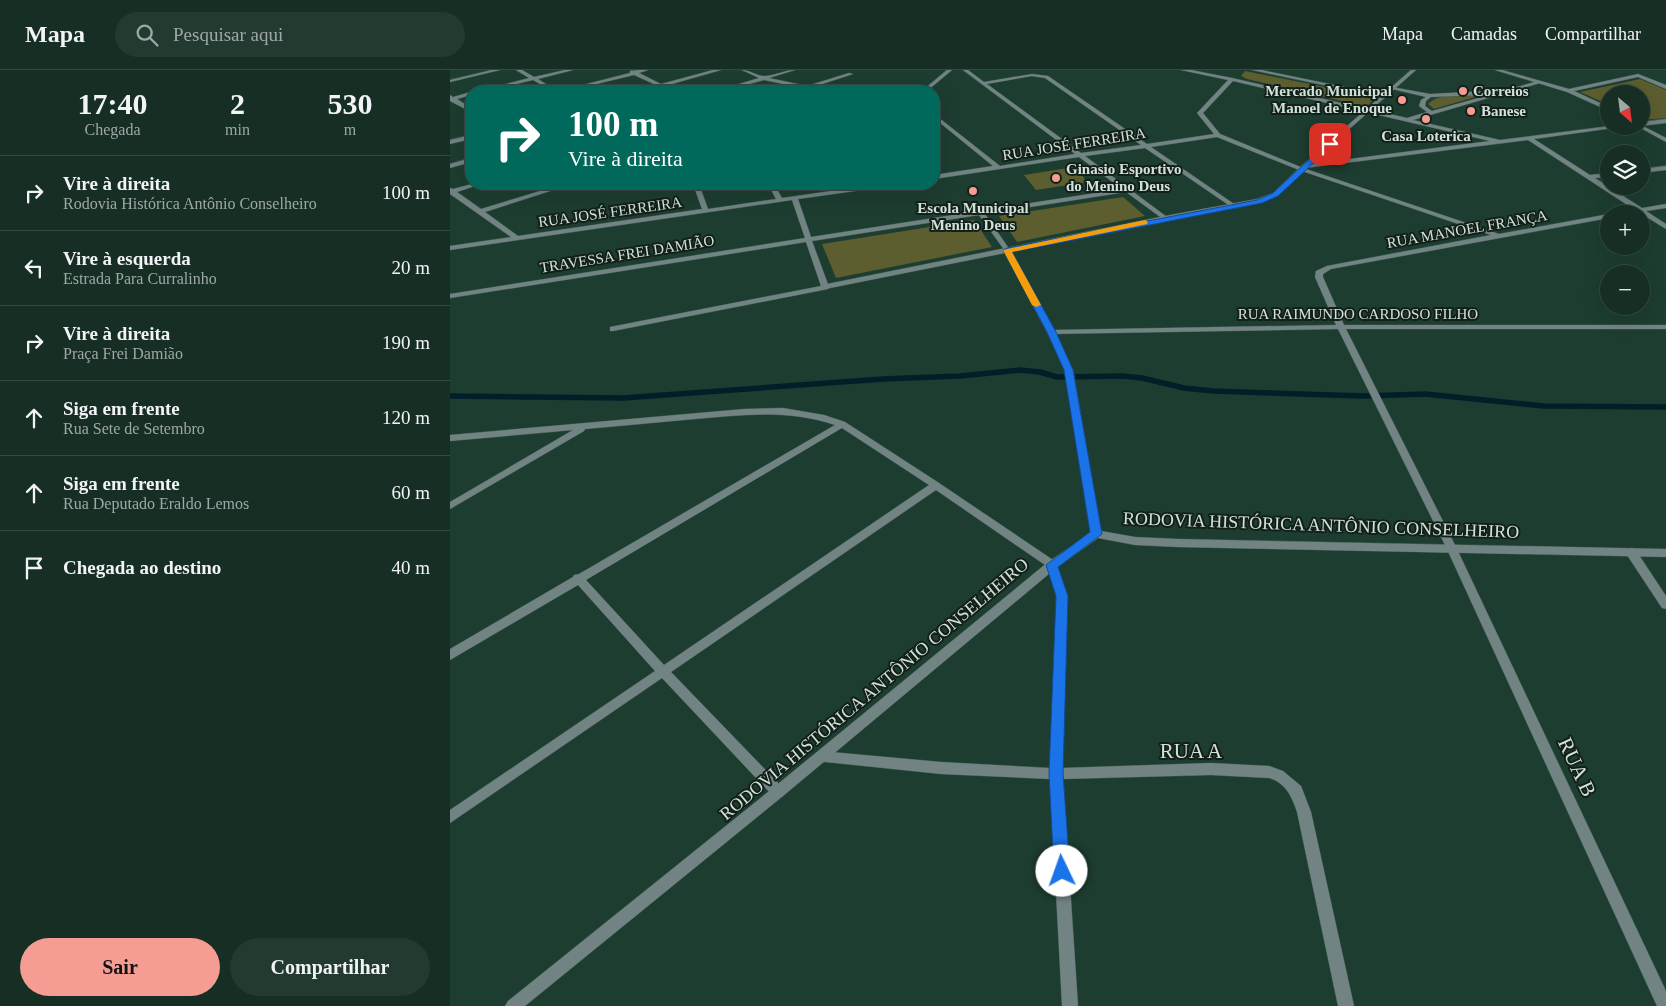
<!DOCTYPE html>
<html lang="pt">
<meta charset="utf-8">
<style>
body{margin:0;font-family:"Times New Roman",serif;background:#233a31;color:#f1f3f6;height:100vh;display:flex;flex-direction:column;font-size:19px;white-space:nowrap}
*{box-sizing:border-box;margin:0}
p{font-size:16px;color:#9ea8a6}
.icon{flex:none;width:28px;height:28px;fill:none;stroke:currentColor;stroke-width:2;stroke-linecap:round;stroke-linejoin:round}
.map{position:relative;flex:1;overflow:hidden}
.panel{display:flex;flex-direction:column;background:#162e24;width:450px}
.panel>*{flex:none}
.hud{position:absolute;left:15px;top:15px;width:475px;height:105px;border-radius:20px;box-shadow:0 5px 20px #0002,0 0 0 1px #354a41;background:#00695c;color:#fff;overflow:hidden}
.needle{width:32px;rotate:152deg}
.buttons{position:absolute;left:1150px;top:15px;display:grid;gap:10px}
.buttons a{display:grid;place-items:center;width:50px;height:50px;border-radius:50%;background:#162e24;box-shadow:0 5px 20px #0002,0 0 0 1px #354a41;font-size:25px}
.pin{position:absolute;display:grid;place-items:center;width:42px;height:42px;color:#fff;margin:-21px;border-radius:10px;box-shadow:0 2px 8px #0006}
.me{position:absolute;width:55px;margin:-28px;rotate:357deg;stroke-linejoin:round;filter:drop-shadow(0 0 4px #0008)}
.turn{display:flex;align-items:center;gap:18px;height:105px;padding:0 20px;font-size:22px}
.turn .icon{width:65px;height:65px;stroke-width:2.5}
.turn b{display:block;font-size:35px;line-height:42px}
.eta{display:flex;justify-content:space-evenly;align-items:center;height:85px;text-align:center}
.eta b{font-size:30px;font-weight:700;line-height:35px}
.cta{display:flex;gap:10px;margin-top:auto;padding:10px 20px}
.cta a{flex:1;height:58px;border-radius:30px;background:#f59c93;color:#111;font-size:20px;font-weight:700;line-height:58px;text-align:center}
.cta a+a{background:#233a31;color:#f1f3f6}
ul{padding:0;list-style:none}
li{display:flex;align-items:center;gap:15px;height:75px;padding:0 20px;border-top:1px solid #354a41}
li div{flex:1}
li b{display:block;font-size:19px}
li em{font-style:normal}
header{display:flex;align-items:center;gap:30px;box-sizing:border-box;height:70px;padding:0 25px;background:#162e24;border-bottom:1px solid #354a41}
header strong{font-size:24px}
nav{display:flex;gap:28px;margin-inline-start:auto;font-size:18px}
.search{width:350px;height:45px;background:#233a31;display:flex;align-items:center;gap:12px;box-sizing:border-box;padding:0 18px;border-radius:28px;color:#9ea8a6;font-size:19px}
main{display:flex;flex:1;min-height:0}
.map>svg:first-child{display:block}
.green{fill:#5d5e2f}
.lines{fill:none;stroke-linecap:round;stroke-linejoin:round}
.stream{stroke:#001f29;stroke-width:5.5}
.minor-casing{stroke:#3d5b4f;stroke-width:1}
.tertiary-casing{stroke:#3d5b4f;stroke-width:1}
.minor{fill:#728383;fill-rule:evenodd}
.tertiary{fill:#728383;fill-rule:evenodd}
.route{fill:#1a73e8;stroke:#114b97}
.slow{fill:#f59e0b}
.poi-dot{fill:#f59c93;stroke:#13201a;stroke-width:2}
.labels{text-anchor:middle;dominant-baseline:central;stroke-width:4;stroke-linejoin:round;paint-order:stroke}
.far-poi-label{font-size:15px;font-weight:bold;fill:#d1e2da;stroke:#13201a;text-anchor:start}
.far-street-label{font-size:15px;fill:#d1e2da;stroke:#13201a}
.street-label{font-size:18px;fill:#d1e2da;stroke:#13201a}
.near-street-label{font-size:21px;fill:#d1e2da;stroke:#13201a}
</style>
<header>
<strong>Mapa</strong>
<div class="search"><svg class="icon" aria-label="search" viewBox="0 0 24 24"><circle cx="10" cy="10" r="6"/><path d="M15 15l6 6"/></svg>Pesquisar aqui</div>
<nav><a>Mapa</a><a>Camadas</a><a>Compartilhar</a></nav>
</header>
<main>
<section class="panel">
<div class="eta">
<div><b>17:40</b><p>Chegada</p></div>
<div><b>2</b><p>min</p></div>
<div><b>530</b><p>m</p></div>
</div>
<ul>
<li><svg class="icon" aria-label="right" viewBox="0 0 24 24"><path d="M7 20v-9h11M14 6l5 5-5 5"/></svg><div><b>Vire à direita</b><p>Rodovia Histórica Antônio Conselheiro</p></div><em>100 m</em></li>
<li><svg class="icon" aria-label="left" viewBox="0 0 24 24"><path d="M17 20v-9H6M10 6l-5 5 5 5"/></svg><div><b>Vire à esquerda</b><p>Estrada Para Curralinho</p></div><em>20 m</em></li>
<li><svg class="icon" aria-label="right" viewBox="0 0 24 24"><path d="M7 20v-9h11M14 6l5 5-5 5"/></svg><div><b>Vire à direita</b><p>Praça Frei Damião</p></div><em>190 m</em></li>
<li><svg class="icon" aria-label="ahead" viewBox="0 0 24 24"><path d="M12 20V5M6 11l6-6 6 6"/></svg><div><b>Siga em frente</b><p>Rua Sete de Setembro</p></div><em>120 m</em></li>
<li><svg class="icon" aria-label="ahead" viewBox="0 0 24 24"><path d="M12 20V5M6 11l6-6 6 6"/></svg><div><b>Siga em frente</b><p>Rua Deputado Eraldo Lemos</p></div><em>60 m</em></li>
<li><svg class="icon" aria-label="arrive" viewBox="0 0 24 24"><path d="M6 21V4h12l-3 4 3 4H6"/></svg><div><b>Chegada ao destino</b></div><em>40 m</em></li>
</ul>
<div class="cta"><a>Sair</a><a>Compartilhar</a></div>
</section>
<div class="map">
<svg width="1216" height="936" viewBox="0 0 1216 936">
<rect width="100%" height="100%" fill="#1d3d30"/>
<!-- green -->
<g class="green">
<polygon points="795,1 925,27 917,37 797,9 791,6"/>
<polygon points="1190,9 1216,20 1216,48 1191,50 1191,24 1159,24 1159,35 1130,22"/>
<path d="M1029 25H1032L984 39 978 34C988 23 1015 25 1029 25Z"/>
<polygon points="624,97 638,112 586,120 574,105"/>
<polygon points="673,127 695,146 567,172 549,146"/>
<polygon points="524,150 542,177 386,208 372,174"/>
</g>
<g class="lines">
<!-- stream -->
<polyline class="stream" points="0,326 173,328 433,309 510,306 570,300 590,302 607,307 673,306 692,308 734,318 763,321 913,326 975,324 1094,336 1216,337"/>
<defs>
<g id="minor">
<polygon points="42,0 50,0 0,12 0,10"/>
<polygon points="66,0 72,0 84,7 115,0 123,0 88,9 107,21 102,21 83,10 37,21 29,21 79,8"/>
<polygon points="190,0 198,0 189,3 211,14 263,0 271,0 215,16 224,21 218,21 210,17 195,21 188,21 206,15 184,5 117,21 109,21 180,3 180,1"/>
<path d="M292 0C300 0 308 7 316 6 326 5 335 0 345 0L319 8 357 16 399 3 403 4 363 17 376 21H367L314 10 273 21H266L309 8Z"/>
<polygon points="497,0 502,0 477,21 472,21"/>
<path d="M513 0H518L534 12 582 4 598 6 697 74 764 64 747 43 778 10 731 0H741L782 8 957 48 977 42 969 36 971 30 976 27 942 19V17L980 24 1037 21 1040 23 1037 25 981 27 976 31 975 36 982 41 1088 11 1090 13 963 50 1050 70 1160 56H1178L1084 69 1140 105 1159 103V107L1145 108 1192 138 1216 134V138L1196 141 1216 154V159L1190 143 1169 144 1185 140 1078 70 855 98 852 96 853 95 1040 71 783 11 753 43 770 64 853 98 1049 164 1159 144V148L881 199 873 204V207L894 255H1216V259H896L1006 477 1216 921V936H1207L996 477 888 259 601 264 597 262 601 260 886 255 865 207 866 201 877 196 1041 165 849 100 767 67 701 77 787 136V138H783L695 78 635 86 717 147V149H713L676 122 535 144 560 180 557 182 555 181 529 145 362 171 379 217 378 219 163 261H160V257L371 216 356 172 0 228V224L355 168 342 130 0 180V176L61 167 0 124V118L3 119 22 114H31L7 122 31 139 113 114H122L35 142 68 166 252 139 243 114H249L258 139 326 129 318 114H324L332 128 430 114H444L441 116 348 129 361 167 672 119 629 87 484 109V105L543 96 484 48V44L550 96 625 84ZM582 6 595 8 691 75 631 83 537 14Z"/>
<polygon points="802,0 811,0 938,26 935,28"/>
<polygon points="21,22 21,25 7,29 21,38 21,42 0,31 0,25 3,27"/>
<polygon points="1191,55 1216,68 1216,72 1187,56 1191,56"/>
<polygon points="21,65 21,69 0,74 0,70"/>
<polygon points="21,88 21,92 0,98 0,94"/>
<polygon points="1216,96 1216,100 1191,103 1191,99"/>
<path d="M333 338 374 345 395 352 489 413 606 492 617 526 612 698 761 693 819 696 833 701 851 716 861 742 904 936H888L847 742C842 727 836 713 819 708L761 705 613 709 628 936H612L600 709 491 704 366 691 364 687 366 683 370 681 491 692 600 698 607 526 598 497 486 420 221 602 333 718 334 722 333 726 328 728 323 726 212 608 0 753V740L205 601 128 515 0 590V579L123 507 124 505 129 504 385 355C338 339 293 345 245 349 209 352 172 356 135 359L134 361 0 439V432L123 360 0 371V365L294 339ZM392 358 479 415 214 595 136 510Z"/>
<polygon points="1181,478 1185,479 1216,526 1216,539 1212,538 1177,485 1176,482"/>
</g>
<g id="tertiary">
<polygon points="961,0 966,0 853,100 827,125 809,133 715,150 561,181 605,262 623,300 651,461 685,467 728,469 1216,479 1216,487 728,477 685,475 648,468 606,498 333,726 75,936 55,936 58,931 323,718 598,492 641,463 615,300 597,262 555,183 375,219 372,219 372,215 715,146 807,129 823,123 849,98"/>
<polygon points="1045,0 1052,0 1119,19 1188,4 1216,15 1216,19 1188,7 1124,21 1159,37 1159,41 1117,22"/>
<polygon points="1216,49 1216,53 1191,56 1191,52"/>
</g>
</defs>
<!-- minor casing -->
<use href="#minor" class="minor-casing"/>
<!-- tertiary casing -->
<use href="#tertiary" class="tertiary-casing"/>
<!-- minor -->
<use href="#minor" class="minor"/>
<!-- tertiary -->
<use href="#tertiary" class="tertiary"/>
</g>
<!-- route -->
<polygon class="route" points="878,72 884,74 828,126 812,133 562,182 606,262 623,300 652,464 608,497 618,526 613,704 620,801 617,806 612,808 606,806 604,801 599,704 606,526 596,495 640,462 614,300 597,262 553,180 557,178 807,130 823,123"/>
<!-- slow -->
<polygon class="slow" points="695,150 698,152 697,154 562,182 591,235 586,237 582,235 553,180"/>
<!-- markers -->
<g class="poi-dot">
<circle cx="1013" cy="21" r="5"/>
<circle cx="952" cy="30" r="5"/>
<circle cx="1021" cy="41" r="5"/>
<circle cx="976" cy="49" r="5"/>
<circle cx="606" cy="108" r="5"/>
<circle cx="523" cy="121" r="5"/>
</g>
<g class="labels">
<!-- far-poi labels -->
<g class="far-poi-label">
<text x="942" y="21" text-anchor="end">Mercado Municipal<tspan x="942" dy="17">Manoel de Enoque</tspan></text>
<text x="1023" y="21">Correios</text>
<text x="1031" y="41">Banese</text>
<text x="976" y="66" text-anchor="middle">Casa Loterica</text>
<text x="616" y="99">Ginasio Esportivo<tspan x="616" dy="17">do Menino Deus</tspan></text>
<text x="523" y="138" text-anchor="middle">Escola Municipal<tspan x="523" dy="17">Menino Deus</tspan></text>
</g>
<!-- far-street labels -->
<g class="far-street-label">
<text transform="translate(624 74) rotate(-9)">RUA JOSÉ FERREIRA</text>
<text transform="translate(160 142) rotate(-8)">RUA JOSÉ FERREIRA</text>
<text transform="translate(1017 159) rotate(-10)">RUA MANOEL FRANÇA</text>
<text transform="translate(177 184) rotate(-9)">TRAVESSA FREI DAMIÃO</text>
<text x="908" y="244">RUA RAIMUNDO CARDOSO FILHO</text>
</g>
<!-- street labels -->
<g class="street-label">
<text transform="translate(871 455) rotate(2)">RODOVIA HISTÓRICA ANTÔNIO CONSELHEIRO</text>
<text transform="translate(424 619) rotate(-40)">RODOVIA HISTÓRICA ANTÔNIO CONSELHEIRO</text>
</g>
<!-- near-street labels -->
<g class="near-street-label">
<text x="741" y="681">RUA A</text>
<text transform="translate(1127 697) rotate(65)">RUA B</text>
</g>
</g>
</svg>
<div class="buttons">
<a><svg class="needle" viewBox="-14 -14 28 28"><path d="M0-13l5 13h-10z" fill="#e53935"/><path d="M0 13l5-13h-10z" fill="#9ea8a6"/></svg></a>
<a><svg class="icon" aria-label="layers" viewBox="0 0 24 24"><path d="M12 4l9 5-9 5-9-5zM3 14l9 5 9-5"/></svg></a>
<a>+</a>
<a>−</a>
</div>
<div class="pin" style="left:880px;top:74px;background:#d93025"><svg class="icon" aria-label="arrive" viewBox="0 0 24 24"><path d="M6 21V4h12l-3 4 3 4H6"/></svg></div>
<svg class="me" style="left:612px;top:801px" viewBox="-20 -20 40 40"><circle r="19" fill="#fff"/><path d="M0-13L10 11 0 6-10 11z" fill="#1a73e8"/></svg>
<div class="hud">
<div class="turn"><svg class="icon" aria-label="right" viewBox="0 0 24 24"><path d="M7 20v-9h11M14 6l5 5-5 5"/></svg><div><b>100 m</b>Vire à direita</div></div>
</div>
</div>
</main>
